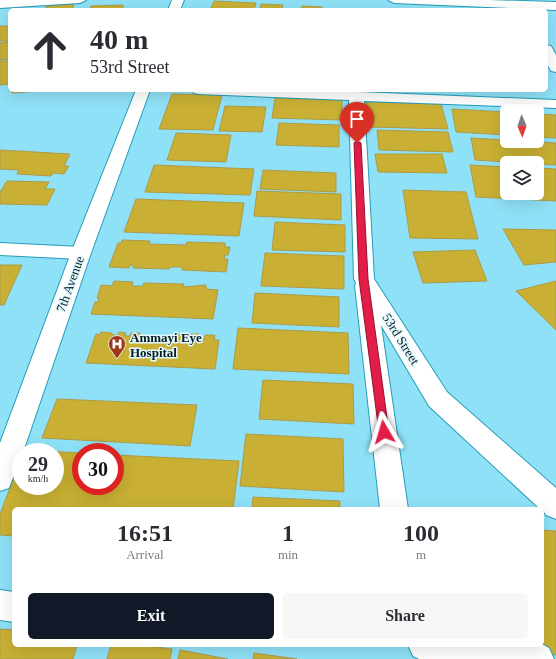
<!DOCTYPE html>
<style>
body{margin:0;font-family:"Times New Roman",serif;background:#f7f7f7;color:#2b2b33;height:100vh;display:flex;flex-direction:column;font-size:15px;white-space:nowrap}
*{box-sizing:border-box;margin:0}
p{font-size:13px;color:#7c7c81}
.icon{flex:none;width:22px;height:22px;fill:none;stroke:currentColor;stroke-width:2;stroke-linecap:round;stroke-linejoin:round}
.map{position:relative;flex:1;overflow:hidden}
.details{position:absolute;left:12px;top:507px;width:532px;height:140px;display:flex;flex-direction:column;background:#fff;border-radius:6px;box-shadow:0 4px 16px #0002}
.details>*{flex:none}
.guide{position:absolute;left:8px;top:8px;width:540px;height:84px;border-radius:6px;box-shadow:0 4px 16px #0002;background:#fff;color:#2b2b33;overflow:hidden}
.needle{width:26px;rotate:178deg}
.controls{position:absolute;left:500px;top:104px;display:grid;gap:8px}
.controls a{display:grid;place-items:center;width:44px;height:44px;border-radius:6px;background:#fff;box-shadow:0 4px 16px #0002;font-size:20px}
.speed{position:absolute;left:12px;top:443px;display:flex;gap:8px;font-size:20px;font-weight:700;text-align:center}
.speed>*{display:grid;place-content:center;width:52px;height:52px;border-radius:50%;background:#fff;box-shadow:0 4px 16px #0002;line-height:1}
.speed small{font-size:10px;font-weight:400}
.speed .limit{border:6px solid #d22;background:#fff;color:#111}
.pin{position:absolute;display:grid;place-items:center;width:34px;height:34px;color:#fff;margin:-41px -17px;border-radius:50% 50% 50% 0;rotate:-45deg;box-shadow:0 0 4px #0007}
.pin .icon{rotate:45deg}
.me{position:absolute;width:44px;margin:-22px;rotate:353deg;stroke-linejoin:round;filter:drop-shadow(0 0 3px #0008)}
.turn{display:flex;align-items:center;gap:14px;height:84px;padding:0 16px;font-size:18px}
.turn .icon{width:52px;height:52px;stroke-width:2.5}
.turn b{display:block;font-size:28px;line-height:34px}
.eta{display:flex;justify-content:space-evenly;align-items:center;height:68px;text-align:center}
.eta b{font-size:24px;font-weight:600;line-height:28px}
.primary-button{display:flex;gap:8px;margin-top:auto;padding:8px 16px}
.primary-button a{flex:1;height:46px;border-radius:6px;background:#111827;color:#fff;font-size:16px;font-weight:600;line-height:46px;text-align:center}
.primary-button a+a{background:#f7f7f7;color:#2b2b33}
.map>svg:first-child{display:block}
.building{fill:#c9b034;stroke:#ad9a46}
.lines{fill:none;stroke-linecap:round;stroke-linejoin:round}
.street-casing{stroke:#249db7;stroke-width:2}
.secondary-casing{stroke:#249db7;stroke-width:2}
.street{fill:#fff;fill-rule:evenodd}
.secondary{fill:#fff;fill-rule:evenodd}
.route{fill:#e11d48;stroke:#92132f}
.labels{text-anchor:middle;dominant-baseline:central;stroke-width:3;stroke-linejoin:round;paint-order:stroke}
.street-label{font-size:13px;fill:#041c22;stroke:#e4f8fd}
.poi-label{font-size:13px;font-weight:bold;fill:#041c22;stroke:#e4f8fd;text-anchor:start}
</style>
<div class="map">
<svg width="556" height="659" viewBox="0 0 556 659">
<rect width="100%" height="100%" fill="#8fe1f7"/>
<!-- building -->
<g class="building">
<polygon points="214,1 256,3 254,10 210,10"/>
<polygon points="74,4 72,10 45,10 46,6"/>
<polygon points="261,4 283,5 282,10 260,10"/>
<polygon points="123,5 123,10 90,10 91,6"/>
<polygon points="302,6 322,7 322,10 301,10"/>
<rect x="0" y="26" width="10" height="15"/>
<polygon points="10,42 10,59 0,60 0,43"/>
<polygon points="0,61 10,61 10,77 8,84 0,85"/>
<polygon points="13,90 52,90 12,93"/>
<polygon points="172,94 222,95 213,130 159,129"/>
<polygon points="275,98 342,100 342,120 272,118"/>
<polygon points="366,102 441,104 448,129 369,127"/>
<polygon points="225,106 266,107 262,132 219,131"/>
<polygon points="452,109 507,112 507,135 456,132"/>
<polygon points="537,114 556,115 556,138 537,137"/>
<polygon points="279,123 339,125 339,147 276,145"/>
<polygon points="377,130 448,132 453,152 379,150"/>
<polygon points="176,133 231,135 226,162 167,160"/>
<polygon points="471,138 556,143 556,165 475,160"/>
<polygon points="0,150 70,154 64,166 69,166 64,174 53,173 51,176 17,174 19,170 0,169"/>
<polygon points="375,154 442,154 447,173 378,172"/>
<polygon points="154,165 254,169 250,195 145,192"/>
<polygon points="470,165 507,167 507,193 537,193 537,168 556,169 556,201 476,197"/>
<polygon points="263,170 336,173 336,192 260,189"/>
<polygon points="7,181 49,182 45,189 55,189 47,205 0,204 0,192"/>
<polygon points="403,190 466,192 478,239 410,238"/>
<polygon points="257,191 341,194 341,220 254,216"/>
<polygon points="136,199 244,203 239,236 124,232"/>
<polygon points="275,222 345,225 345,252 272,250"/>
<polygon points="503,229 556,230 556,262 524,265"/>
<polygon points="122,240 150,241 149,244 186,245 187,242 225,243 225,247 230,247 228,255 225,255 224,259 228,259 226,272 182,270 182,267 169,267 169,269 133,268 134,266 130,265 129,268 109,267 118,243 121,243"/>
<polygon points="475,250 487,281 423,283 413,252"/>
<polygon points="265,253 344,256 344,289 261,286"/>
<polygon points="0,265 22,265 4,305 0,305"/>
<polygon points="114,281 133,282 132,286 143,286 144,283 184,284 183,287 206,285 206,289 218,290 213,319 91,314 95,302 98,302 99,298 97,298 101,285 112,286"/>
<polygon points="556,281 556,330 516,291"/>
<polygon points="255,293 339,297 339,327 252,323"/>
<polygon points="238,328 348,333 349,374 233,369"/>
<polygon points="101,332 112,333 112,335 118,335 119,332 126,333 125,336 130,336 131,333 140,333 139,336 174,338 175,334 184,335 183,339 189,339 190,334 199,334 198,339 204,340 205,335 215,335 214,340 219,340 215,369 86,363 96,334 100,335"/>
<polygon points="263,380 353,384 354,424 259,419"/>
<polygon points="57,399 197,405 190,446 42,438"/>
<polygon points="246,434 343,439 344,492 240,486"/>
<polygon points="24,450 81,453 81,486 115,486 115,455 239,461 233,509 14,509 14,536 0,535 0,514 21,459 21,486 55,486 55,452 24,452"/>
<polygon points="253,497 340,501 340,509 252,509"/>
<polygon points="542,530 556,531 556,655 450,647 542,645"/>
<polygon points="0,629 14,630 14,645 77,645 73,659 0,659"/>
<polygon points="111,645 140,645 172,649 170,659 107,659"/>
<polygon points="180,650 228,659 178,659"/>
<polygon points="254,653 297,659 253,659"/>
</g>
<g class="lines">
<defs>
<g id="street">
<polygon points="546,45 551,46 556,55 556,72 551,71 546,62"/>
<polygon points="192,90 310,90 556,100 556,108 364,101 374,279 447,392 556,488 556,519 546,515 542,509 540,509 429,406 381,325 408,509 380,509 355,286 356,283 354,279 349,100 199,94 194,93"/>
<polygon points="0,243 81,247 88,248 91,253 88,258 81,259 0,255"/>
<polygon points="0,590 14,592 14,622 0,620"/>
<polygon points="542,644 549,648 554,659 419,659 413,656 408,645"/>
</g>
<g id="secondary">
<polygon points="0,0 86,0 80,3 0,8"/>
<polygon points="172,0 184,0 180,10 168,10"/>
<polygon points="388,0 489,0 556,2 556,10 394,3"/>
<polygon points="136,90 150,90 91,253 23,452 21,452 21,457 9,488 0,491 0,443 71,253"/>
</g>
</defs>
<!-- street casing -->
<use href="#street" class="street-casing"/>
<!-- secondary casing -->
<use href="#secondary" class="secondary-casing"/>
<!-- street -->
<use href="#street" class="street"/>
<!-- secondary -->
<use href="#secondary" class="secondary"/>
</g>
<!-- route -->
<polygon class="route" points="357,141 361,143 368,279 389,432 388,435 380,435 379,432 359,279 354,143"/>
<!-- icons -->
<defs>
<symbol id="hospital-pin" viewBox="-11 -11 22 30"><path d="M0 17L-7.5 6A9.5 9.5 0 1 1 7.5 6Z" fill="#a03818" stroke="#e4f8fd"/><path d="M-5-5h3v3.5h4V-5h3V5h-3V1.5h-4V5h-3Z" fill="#fff"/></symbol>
</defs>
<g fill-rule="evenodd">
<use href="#hospital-pin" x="107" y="334" width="20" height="27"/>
</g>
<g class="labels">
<!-- street labels -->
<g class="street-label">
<text transform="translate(70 284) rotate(-70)">7th Avenue</text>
<text transform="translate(401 339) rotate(58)">53rd Street</text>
</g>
<!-- poi labels -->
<g class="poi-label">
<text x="130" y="337">Ammayi Eye<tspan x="130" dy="15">Hospital</tspan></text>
</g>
</g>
</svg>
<div class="controls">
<a><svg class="needle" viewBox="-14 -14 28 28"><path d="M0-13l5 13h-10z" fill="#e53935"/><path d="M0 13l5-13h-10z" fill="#7c7c81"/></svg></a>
<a><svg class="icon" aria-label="layers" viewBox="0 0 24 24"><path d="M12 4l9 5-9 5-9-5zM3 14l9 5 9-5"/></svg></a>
</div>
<div class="speed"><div>29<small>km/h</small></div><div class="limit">30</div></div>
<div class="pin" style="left:357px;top:143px;background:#d93025"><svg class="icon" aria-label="arrive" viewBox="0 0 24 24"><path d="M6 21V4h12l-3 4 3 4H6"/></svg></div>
<svg class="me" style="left:384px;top:432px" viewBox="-20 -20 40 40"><path d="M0-17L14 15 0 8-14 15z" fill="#e11d48" stroke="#fff" stroke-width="4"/></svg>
<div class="guide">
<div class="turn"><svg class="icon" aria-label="ahead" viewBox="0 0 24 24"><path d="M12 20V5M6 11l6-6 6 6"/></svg><div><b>40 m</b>53rd Street</div></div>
</div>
<section class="details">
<div class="eta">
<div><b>16:51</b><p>Arrival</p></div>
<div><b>1</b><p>min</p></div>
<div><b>100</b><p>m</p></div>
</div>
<div class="primary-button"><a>Exit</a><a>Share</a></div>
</section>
</div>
